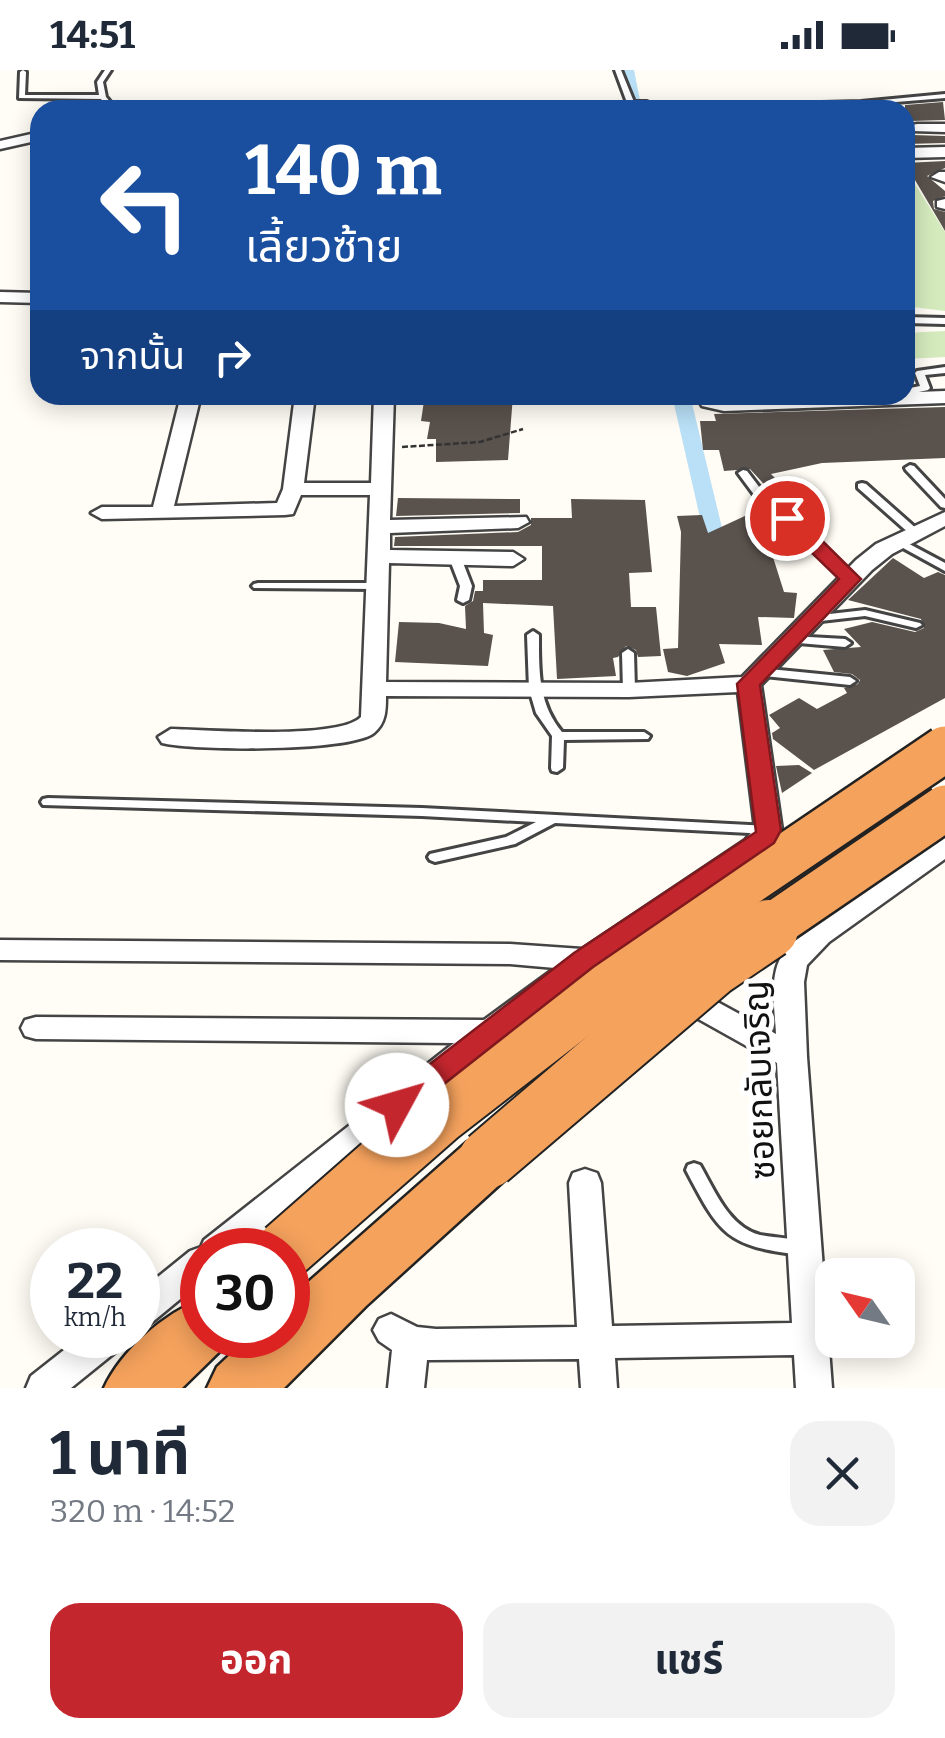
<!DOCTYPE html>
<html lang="th">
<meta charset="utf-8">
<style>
body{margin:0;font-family:Bitter,"Noto Sans Thai",serif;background:#f2f2f3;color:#1f2937;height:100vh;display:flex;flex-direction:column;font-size:38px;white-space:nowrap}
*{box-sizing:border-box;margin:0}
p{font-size:32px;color:#747a83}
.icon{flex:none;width:55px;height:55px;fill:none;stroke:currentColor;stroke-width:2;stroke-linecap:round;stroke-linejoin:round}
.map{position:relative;height:1318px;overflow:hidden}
.details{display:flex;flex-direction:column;background:#fff;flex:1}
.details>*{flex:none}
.banner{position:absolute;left:30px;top:30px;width:885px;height:305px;border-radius:30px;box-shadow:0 5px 25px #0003;background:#1a4fa0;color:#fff;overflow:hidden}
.needle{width:65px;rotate:304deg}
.tools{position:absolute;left:815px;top:1188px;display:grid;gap:20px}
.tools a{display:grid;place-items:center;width:100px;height:100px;border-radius:20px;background:#fff;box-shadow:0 5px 25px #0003;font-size:50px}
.speed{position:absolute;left:30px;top:1158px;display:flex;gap:20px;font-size:50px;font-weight:700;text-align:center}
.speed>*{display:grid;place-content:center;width:130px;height:130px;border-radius:50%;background:#fff;box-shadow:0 5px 25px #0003;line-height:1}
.speed small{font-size:25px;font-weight:400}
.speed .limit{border:15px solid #d22;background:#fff;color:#111}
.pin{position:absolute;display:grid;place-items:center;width:85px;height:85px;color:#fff;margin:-42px;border:5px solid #fff;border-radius:50%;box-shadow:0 2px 10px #0007}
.me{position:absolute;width:110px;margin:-55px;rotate:51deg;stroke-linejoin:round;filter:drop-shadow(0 0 8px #0008)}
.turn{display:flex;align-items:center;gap:35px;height:210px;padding:0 50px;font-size:45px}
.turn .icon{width:130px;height:130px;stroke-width:2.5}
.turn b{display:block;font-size:70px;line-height:85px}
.then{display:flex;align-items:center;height:95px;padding:0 50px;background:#0003;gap:20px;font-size:38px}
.round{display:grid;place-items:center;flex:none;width:105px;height:105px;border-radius:30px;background:#f2f2f3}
.head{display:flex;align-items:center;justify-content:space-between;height:170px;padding:0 50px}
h1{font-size:60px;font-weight:700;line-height:75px}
.action{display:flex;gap:20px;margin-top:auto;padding:20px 50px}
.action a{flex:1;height:115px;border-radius:30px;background:#c4262e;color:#fff;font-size:40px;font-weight:700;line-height:115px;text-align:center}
.action a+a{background:#f2f2f3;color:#1f2937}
.status{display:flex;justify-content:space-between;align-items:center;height:70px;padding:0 50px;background:#fff;direction:ltr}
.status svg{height:28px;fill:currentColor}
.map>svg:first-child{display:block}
.green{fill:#d5ebbd}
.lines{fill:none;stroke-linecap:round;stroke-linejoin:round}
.canal{fill:#b9e0f7;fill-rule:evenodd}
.building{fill:#5a524d}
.lane-casing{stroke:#444;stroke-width:6}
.street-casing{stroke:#444;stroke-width:5}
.highway-casing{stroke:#222;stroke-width:5}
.path{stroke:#333;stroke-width:2.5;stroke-dasharray:6 2.5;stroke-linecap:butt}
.lane{fill:#fff;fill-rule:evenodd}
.street{fill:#fff;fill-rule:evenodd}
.highway{fill:#f5a25d;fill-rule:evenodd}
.highway-bridge-far1-casing{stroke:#222;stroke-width:50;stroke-linecap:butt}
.highway-bridge-casing{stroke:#222;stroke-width:62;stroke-linecap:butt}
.highway-bridge-far1{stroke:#f5a25d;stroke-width:45}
.highway-bridge{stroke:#f5a25d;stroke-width:58}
.route{fill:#c4262e;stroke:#7f191e;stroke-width:2.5}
.labels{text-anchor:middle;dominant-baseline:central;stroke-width:10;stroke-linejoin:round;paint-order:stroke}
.near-street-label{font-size:35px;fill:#111;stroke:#fff}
</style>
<div class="status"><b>14:51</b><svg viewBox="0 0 49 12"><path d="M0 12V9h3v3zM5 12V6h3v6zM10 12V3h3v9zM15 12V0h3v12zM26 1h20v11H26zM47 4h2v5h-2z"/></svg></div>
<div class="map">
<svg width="945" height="1318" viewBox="0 0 945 1318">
<rect width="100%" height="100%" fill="#fffdf5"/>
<!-- green -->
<g class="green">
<polygon points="905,98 945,162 945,241 905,236"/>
<polygon points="945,261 945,287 905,289 905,263"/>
</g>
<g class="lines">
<!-- canal -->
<g class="canal">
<polygon points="622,0 634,0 642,40 630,40"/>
<polygon points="672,325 690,325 729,487 726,491 719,493 709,487"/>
</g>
</g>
<!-- building -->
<g class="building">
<polygon points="943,32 945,50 911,51 908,61 912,65 945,66 945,73 905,74 905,35"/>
<polygon points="945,91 945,98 927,106 945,121 945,126 933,131 934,139 945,142 945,161 905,93"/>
<polygon points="446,325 513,325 508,390 436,392 436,369 427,369 430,352 421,351 424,331"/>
<polygon points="945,337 945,388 822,393 771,404 801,434 786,438 750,399 724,401 719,380 703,380 700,351 716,351 714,344"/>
<polygon points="398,428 520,429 520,443 396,446"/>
<polygon points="571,429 645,430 652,502 629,503 631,537 656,537 661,586 638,587 636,580 626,576 618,587 613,588 616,606 557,609 553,536 483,533 484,563 493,565 488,596 395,592 399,552 439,553 466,559 465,536 473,531 475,521 483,521 483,524 483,510 542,510 542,476 394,476 395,467 518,462 531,455 531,448 572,448"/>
<polygon points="758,440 774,448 798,471 772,484 784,522 797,523 794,548 758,547 762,575 719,574 725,593 687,606 668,602 663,579 678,578 681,462 677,446 702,445 708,463"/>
<polygon points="893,488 924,508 938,502 945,505 945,628 814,700 773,669 772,663 780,658 769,645 799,628 817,639 847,623 844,618 858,614 860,610 852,604 834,602 823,580 861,577 844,559 872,552 915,562 924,558 921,549 848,530"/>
<polygon points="799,695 812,703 782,723 776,696"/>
</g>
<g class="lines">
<defs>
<g id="lane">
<polygon points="23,0 26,2 25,25 99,25 97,12 105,0 111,0 103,12 106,27 117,40 109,40 101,29 19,28 20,2"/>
<path d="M615 0H621L634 32H647L656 37 861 32 945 24V28C847 37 750 40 652 40L645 36H636V40H632L629 38Z"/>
<polygon points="905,247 945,248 945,254 905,253"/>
<polygon points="945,297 945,303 925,305 930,318 928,320 905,325 905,319 920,316 915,303 917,301"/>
<polygon points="400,325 426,325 421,328 384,333 379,330 384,327"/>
<polygon points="703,325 781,325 776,328 706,330 703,329"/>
<polygon points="910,395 914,396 945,429 945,438 941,437 906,400 905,398"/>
<polygon points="743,400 747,401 763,422 855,507 857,509 855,511 847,511 755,426 738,403"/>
<polygon points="862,413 866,414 918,460 919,462 918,464 910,464 858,418 858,414"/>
<polygon points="898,468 945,493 945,501 894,473 893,471"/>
<polygon points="454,482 460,485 472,516 469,530 463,533 457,530 460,516 448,485"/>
<polygon points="258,513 377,513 383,516 377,519 254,518 252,516 254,514"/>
<polygon points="865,540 920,553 922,555 916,558 865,546 812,552 806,549 812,546"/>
<path d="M533 561 539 565C539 601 538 633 562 662H644L650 666 648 669 564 670 563 698 557 702 552 701 551 698 552 666 536 643 529 619 527 565Z"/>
<polygon points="791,566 845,569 851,573 845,577 787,572 785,570 787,568"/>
<polygon points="628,579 634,583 635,620 629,624 623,620 622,583"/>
<polygon points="760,598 850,607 856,611 850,615 756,605 754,602 756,599"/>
<polygon points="48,728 422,738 767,756 774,760 767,764 555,753 515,774 435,792 430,790 428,787 430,784 506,767 536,752 422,746 43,735 41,732 43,729"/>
<path d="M694 1093 700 1095C715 1121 729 1157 760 1165 776 1168 792 1168 807 1173L809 1178 807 1183 801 1185C726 1176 720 1165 686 1100L688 1095Z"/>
</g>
<g id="street">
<polygon points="917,54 945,54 945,62 912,61 912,55"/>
<polygon points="40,62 40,70 0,79 0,71"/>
<polygon points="945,77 945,87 905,88 905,78"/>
<polygon points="939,102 945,102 945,112 931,107"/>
<polygon points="945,129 945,139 937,137 937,131"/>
<polygon points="0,222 40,223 40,233 0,232"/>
<polygon points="945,321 945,333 724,341 702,336 696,325 724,329"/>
<path d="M181 325H201L174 436 277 433 283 419 295 325H315L304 413H371L374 325H394L390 450 526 447 529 452 518 458 390 463V480L513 482 524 489 513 496 389 493 386 612 629 613 742 607 856 490 876 474 945 442V456L892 484 872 500 761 615 782 760 765 782 557 927 241 1180H202V1211L150 1254 138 1258V1223L190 1181 201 1177 204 1170 454 973 36 969 25 966 21 958 25 950 36 947 484 950 555 898 510 894 0 890V870L510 874 582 879 745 770 755 758 738 622 629 627 386 626C386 640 386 653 374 663 350 682 194 681 162 673L158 667 171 659C207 660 339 670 361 647L370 425H301L293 444 285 445 102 449 91 443 102 437H153Z"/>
<path d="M945 767V789L829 872 807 895 804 912 807 987 832 1318H796L794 1285 615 1288 617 1318H581L579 1289 427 1290 424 1318H388L392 1280 379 1271 373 1260 379 1249 391 1244 417 1257 436 1259 577 1257 569 1113 573 1103 585 1099 597 1103 601 1113 612 1256 792 1253 777 993 668 932 663 924 668 916 678 913 688 916 776 964C775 941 769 908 781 887 801 851 898 796 935 770Z"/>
<polygon points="83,1265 128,1265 123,1276 71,1318 26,1318 31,1306"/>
</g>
<g id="highway">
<polygon points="488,1065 509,1072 517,1089 509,1106 366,1236 284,1318 207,1318 217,1297 251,1265 288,1265 288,1230 467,1072"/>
<path d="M202 1229V1265H230L224 1277 182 1318H104C121 1281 164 1243 202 1229Z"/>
</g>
</defs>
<!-- lane casing -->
<use href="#lane" class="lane-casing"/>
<!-- street casing -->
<use href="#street" class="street-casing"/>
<!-- highway casing -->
<use href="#highway" class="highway-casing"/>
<!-- path -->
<polyline class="path" points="402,377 480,372 523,359"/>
<!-- lane -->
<use href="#lane" class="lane"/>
<!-- street -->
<use href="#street" class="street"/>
<!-- highway -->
<use href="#highway" class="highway"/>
<defs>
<g id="highway-bridge-far1">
<polyline points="676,861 945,679"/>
<polyline points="765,861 945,738"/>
</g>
<g id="highway-bridge">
<polyline points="488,1089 713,897 769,859"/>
<polyline points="285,1180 440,1044 679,859"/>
</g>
</defs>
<!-- highway-bridge-far1 casing -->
<use href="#highway-bridge-far1" class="highway-bridge-far1-casing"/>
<!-- highway-bridge casing -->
<use href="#highway-bridge" class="highway-bridge-casing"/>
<!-- highway-bridge-far1 -->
<use href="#highway-bridge-far1" class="highway-bridge-far1"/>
<!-- highway-bridge -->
<use href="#highway-bridge" class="highway-bridge"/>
</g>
<!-- route -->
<polygon class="route" points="787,442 794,443 861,509 760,615 781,760 774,773 593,897 407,1043 397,1046 387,1043 383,1035 387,1027 574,883 756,762 737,614 839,509 780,452 780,443"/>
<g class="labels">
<!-- near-street labels -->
<g class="near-street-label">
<text transform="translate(759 1010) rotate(-92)">ซอยกลับเจริญ</text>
</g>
</g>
</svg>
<div class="tools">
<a><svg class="needle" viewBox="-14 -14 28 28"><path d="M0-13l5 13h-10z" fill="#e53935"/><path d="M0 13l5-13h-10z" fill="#747a83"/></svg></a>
</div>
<div class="speed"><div>22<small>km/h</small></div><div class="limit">30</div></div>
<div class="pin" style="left:787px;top:448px;background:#d93025"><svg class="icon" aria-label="arrive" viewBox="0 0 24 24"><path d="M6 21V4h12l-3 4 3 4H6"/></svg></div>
<svg class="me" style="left:397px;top:1035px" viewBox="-20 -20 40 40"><circle r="19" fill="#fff"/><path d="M0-13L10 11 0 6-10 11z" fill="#c4262e"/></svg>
<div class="banner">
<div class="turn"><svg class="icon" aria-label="left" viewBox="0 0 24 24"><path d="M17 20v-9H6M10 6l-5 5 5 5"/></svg><div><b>140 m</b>เลี้ยวซ้าย</div></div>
<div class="then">จากนั้น<svg class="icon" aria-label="right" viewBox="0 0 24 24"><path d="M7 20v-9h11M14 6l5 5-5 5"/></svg></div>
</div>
</div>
<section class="details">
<div class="head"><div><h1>1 นาที</h1><p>320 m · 14:52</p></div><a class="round"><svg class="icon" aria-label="close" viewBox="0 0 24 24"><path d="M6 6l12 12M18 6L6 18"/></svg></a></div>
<div class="action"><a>ออก</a><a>แชร์</a></div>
</section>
